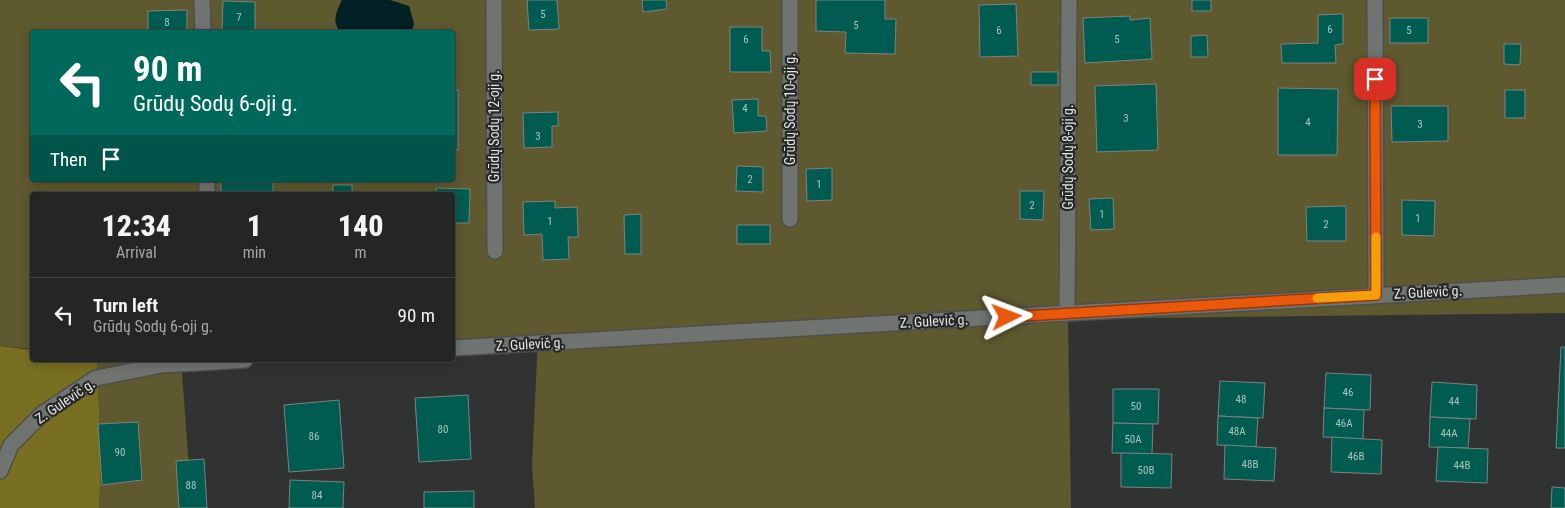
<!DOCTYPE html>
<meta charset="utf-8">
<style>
body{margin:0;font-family:"Roboto Condensed",sans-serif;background:#2c2e2d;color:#f1f3f6;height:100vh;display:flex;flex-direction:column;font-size:19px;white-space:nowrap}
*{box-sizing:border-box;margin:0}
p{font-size:16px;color:#a3a5a7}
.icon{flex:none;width:28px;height:28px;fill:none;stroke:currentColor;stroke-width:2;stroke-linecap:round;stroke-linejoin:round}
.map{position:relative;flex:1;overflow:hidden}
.drawer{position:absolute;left:30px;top:192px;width:425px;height:170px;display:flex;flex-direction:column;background:#242625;border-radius:5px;box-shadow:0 2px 12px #0003,0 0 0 1px #414342}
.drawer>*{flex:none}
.hud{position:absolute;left:30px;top:30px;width:425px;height:152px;border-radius:5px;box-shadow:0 2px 12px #0003,0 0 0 1px #414342;background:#00695c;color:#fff;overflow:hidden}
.pin{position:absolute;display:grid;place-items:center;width:42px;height:42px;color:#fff;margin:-21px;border-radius:10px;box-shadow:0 2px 8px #0006}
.me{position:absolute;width:55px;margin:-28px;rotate:87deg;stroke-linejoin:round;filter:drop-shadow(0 0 4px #0008)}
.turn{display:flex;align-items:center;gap:18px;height:105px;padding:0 20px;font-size:22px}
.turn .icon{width:65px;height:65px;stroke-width:2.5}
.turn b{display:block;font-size:35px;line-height:42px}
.then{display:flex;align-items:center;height:48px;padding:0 20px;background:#0003;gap:10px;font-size:19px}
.eta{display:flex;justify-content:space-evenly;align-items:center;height:85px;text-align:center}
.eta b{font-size:30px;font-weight:800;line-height:35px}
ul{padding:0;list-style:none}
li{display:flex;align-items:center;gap:15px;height:75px;padding:0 20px;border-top:1px solid #414342}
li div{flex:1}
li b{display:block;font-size:19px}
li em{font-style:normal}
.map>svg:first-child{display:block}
.green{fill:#5f5930;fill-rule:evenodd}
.forest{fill:#796f21}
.water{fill:#002023}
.building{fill:#005c50;stroke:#7d8281}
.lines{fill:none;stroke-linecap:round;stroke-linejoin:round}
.street-casing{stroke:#4d4f4d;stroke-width:18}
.street{stroke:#707471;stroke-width:15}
.route-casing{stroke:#983908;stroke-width:12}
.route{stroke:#ea580c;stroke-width:9}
.slow{stroke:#f59e0b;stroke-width:9}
.labels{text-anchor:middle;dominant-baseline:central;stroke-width:4.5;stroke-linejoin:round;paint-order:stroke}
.number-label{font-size:11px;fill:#aac2be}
.street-label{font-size:14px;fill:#e2e4e2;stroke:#262927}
</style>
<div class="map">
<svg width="1565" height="508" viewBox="0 0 1565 508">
<rect width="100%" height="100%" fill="#303331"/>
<!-- green -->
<g class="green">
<path d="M0 0H1565V313L1068 319 1071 508H535L532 466 538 337 453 343 452 195H32V349L0 346ZM32 32H452V180H32Z"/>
<polygon points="97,360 181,360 192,508 99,508 101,464"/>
</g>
<!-- forest -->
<polygon class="forest" points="0,346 32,350 32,360 97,360 101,464 99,508 0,508"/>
<!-- water -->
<path class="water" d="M342 0H390L409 6 414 23 412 32H340C332 20 336 13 342 0Z"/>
<!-- building -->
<g class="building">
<polygon points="527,0 557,0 559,29 529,30"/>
<polygon points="642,0 666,0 667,9 643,12"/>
<polygon points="816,0 885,0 885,19 896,19 895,54 845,53 846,32 816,31"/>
<rect x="1192" y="0" width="19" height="11"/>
<polygon points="223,1 255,2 255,32 222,32"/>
<polygon points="1016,4 1018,56 980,57 979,5"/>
<polygon points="187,10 187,32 148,32 148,11"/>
<polygon points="1343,14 1343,44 1335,45 1336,63 1282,63 1281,44 1318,43 1318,15"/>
<polygon points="1130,16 1130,20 1150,18 1152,59 1085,63 1083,18"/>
<rect x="1390" y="18" width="38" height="25"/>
<polygon points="730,27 762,27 762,51 770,51 771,72 730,72"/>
<polygon points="1207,35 1208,57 1191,57 1191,36"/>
<polygon points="1504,44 1521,44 1520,65 1504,64"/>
<rect x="1031" y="72" width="27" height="13"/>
<polygon points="1156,84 1158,150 1097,152 1095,86"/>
<polygon points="1278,88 1338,89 1337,155 1278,155"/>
<rect x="452" y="90" width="6" height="60"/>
<rect x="1505" y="90" width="20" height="28"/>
<polygon points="758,99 758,116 766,116 767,131 734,133 732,100"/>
<polygon points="1391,106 1448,106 1448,141 1392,142"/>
<polygon points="558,112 558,126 552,126 552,147 524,148 523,113"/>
<polygon points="737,166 763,167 763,192 736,191"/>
<polygon points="832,168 832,200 807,201 806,169"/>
<polygon points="221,180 273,180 273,195 231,195 231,192 221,192"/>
<rect x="333" y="185" width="19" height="10"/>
<polygon points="436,188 470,189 469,223 452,223 452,195 436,195"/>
<polygon points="1020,191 1044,191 1043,220 1020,219"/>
<polygon points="1113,198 1114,229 1091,230 1089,199"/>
<polygon points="1402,200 1435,201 1434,236 1402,235"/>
<polygon points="555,201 555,208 577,207 578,237 568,237 569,259 543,260 542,234 524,235 523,202"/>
<polygon points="1346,206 1346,241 1307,241 1306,207"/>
<polygon points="641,214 641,254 625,254 624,215"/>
<rect x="737" y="225" width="33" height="19"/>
<polygon points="1561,347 1565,347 1565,448 1556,448"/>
<polygon points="1326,373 1371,375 1370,410 1324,408"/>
<polygon points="1220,381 1265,383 1263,418 1218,416"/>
<polygon points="1432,382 1477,385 1476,419 1430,417"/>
<polygon points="1113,389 1159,389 1158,424 1113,423"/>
<polygon points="468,395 471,459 419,462 415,398"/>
<polygon points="339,400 344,468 289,472 284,405"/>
<polygon points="1324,408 1364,410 1363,439 1323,437"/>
<polygon points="1218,416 1258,418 1256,447 1217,445"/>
<polygon points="1430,417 1470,419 1468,448 1429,447"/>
<polygon points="138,422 142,480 102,485 98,424"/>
<polygon points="1113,423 1153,424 1152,454 1112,453"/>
<polygon points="1332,437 1382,440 1381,474 1331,472"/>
<polygon points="1225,445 1276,448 1274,481 1224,479"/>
<polygon points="1438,447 1488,449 1487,483 1436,481"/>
<polygon points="1121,453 1172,454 1171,488 1121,487"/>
<polygon points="204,459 207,508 179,508 176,461"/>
<polygon points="290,480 344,482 343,508 289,508"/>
<polygon points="1552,487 1565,488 1565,508 1551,508"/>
<polygon points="474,491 474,508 424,508 424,492"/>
</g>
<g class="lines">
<defs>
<g id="street">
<polyline points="202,0 203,32"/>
<polyline points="494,0 495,251"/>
<polyline points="790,0 790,219"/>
<polyline points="1375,0 1376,295"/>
<polyline points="207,180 207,195"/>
<polyline points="1067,313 1069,0"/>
<polyline points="452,348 1565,285"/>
<polyline points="0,471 11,445 42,414 96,378 162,365 245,360"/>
</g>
</defs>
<!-- street casing -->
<use href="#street" class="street-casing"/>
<!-- street -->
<use href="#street" class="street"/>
</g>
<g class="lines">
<defs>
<polyline id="route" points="1007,317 1376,295 1375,79"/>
</defs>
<!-- route casing -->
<use href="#route" class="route-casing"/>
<!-- route -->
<use href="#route" class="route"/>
<!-- slow -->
<polyline class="slow" points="1317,298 1376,295 1376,237"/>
</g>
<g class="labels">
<!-- number labels -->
<g class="number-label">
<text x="543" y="14">5</text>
<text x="239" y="17">7</text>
<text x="167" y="22">8</text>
<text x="856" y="25">5</text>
<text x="1330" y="29">6</text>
<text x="999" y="30">6</text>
<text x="1409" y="30">5</text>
<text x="746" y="39">6</text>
<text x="1117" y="39">5</text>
<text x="745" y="108">4</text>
<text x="1126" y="118">3</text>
<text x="1308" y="122">4</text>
<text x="1420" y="124">3</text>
<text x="538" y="136">3</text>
<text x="750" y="179">2</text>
<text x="819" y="184">1</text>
<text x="1032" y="205">2</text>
<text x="1102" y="214">1</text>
<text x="1418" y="218">1</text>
<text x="550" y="221">1</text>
<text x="1326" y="224">2</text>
<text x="1348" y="392">46</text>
<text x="1241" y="399">48</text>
<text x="1454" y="401">44</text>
<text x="1136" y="406">50</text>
<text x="1344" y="423">46A</text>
<text x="443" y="429">80</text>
<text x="1237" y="431">48A</text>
<text x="1449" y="433">44A</text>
<text x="314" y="436">86</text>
<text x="1133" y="439">50A</text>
<text x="120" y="452">90</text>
<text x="1356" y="456">46B</text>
<text x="1250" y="464">48B</text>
<text x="1462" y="465">44B</text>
<text x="1146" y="470">50B</text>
<text x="191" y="485">88</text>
<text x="317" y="495">84</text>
</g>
<!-- street labels -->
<g class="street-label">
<text transform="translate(790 109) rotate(-90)">Grūdų Sodų 10-oji g.</text>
<text transform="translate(494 126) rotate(-90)">Grūdų Sodų 12-oji g.</text>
<text transform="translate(1068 157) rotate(-90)">Grūdų Sodų 8-oji g.</text>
<text transform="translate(1428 292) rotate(-3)">Z. Gulevič g.</text>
<text transform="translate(934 321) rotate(-3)">Z. Gulevič g.</text>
<text transform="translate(530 344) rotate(-3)">Z. Gulevič g.</text>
<text transform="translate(65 401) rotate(-34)">Z. Gulevič g.</text>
</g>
</g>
</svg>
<div class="pin" style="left:1375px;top:79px;background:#d93025"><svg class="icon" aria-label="arrive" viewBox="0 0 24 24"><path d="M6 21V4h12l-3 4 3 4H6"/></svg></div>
<svg class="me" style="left:1007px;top:317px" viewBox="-20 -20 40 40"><path d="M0-17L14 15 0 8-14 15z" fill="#ea580c" stroke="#fff" stroke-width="4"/></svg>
<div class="hud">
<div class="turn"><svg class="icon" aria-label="left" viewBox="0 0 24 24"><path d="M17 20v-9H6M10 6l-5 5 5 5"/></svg><div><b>90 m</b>Grūdų Sodų 6-oji g.</div></div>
<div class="then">Then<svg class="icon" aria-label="arrive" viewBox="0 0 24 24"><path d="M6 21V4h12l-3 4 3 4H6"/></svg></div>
</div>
<section class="drawer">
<div class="eta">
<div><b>12:34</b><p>Arrival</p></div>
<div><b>1</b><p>min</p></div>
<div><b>140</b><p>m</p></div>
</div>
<ul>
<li><svg class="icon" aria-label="left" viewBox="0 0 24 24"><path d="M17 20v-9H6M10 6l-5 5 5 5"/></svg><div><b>Turn left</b><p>Grūdų Sodų 6-oji g.</p></div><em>90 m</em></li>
</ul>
</section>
</div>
